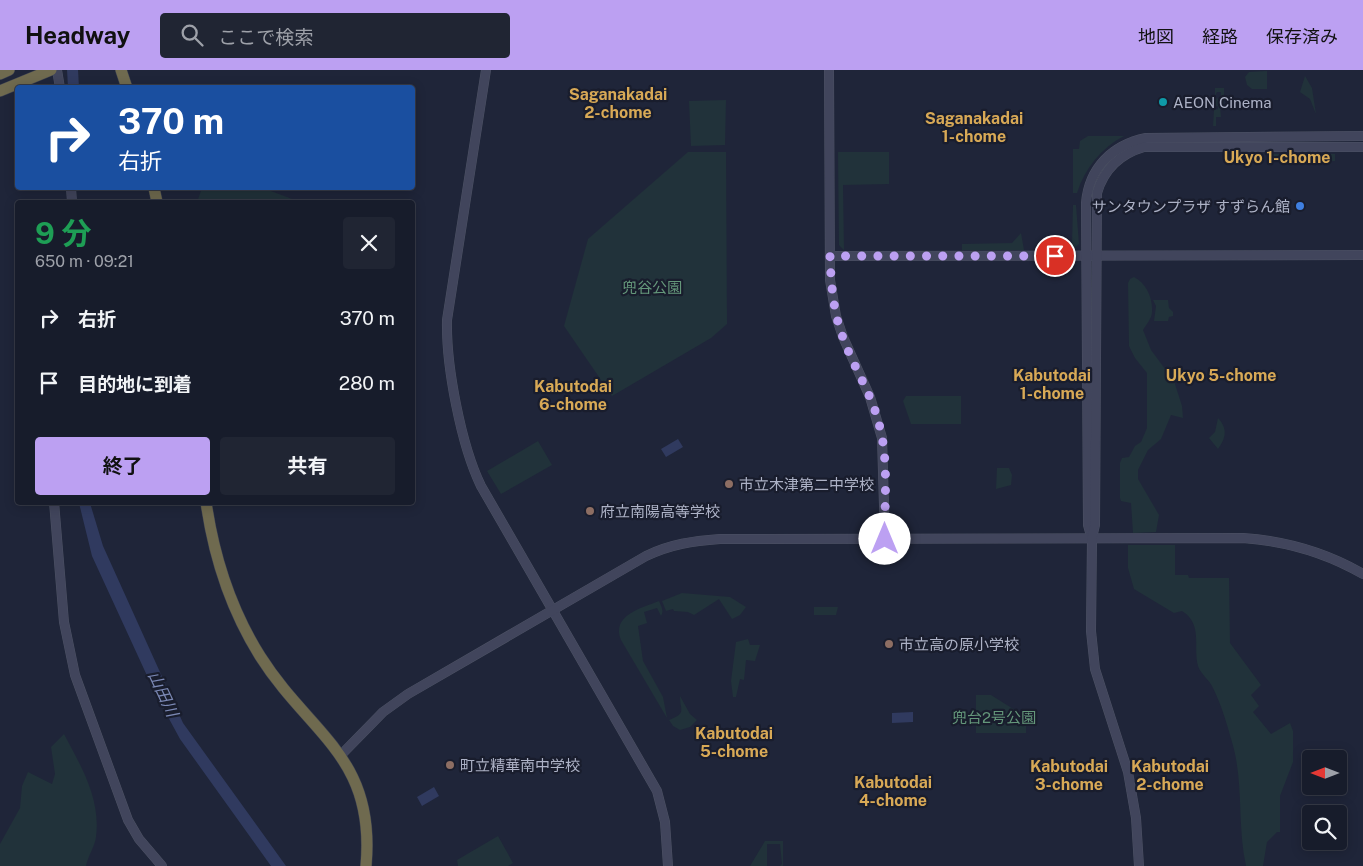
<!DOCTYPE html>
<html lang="ja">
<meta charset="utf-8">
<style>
body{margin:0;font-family:"Public Sans","Noto Sans JP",sans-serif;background:#202533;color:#f1f3f6;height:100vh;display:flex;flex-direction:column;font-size:19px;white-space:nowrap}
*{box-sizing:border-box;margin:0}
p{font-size:16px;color:#9ea1a9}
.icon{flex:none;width:28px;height:28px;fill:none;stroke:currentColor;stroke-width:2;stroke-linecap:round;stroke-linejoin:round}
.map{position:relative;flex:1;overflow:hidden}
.details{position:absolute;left:15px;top:130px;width:400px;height:305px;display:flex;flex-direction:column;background:#171c2b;border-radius:5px;box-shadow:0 2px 12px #0003,0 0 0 1px #363a47}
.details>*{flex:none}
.guide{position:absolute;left:15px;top:15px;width:400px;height:105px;border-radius:5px;box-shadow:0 2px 12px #0003,0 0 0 1px #363a47;background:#1a4fa0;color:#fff;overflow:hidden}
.needle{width:32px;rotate:270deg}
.controls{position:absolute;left:1302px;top:680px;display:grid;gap:10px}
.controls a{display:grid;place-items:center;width:45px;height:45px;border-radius:5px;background:#171c2b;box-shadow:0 2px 12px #0003,0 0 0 1px #363a47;font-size:25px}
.pin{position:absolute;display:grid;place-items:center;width:42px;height:42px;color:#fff;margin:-21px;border:2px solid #fff;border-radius:50%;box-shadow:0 1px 5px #0007}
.me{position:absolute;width:55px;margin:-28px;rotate:0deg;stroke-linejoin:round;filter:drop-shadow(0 0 4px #0008)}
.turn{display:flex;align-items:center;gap:18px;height:105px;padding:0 20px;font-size:22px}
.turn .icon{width:65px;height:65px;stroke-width:2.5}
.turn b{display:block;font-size:35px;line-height:42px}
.round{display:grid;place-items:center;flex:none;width:52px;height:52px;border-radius:5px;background:#202533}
.overview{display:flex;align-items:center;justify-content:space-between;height:85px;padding:0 20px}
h1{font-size:30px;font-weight:700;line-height:38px;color:#1e9e55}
.cta{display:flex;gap:10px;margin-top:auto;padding:10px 20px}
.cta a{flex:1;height:58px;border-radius:5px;background:#bca0f2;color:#111;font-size:20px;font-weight:700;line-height:58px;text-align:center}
.cta a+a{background:#202533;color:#f1f3f6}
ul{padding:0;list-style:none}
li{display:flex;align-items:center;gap:15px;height:65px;padding:0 20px}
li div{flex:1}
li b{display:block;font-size:19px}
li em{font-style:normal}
header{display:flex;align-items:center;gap:30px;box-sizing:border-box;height:70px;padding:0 25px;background:#bca0f2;color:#111}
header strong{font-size:24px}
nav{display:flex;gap:28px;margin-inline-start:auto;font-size:18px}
.search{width:350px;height:45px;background:#202533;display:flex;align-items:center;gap:12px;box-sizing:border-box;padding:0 18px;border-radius:5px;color:#9ea1a9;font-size:19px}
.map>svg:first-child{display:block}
.green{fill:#21323a}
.water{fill:#303a5f}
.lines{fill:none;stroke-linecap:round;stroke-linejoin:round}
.secondary-casing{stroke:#4d5264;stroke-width:10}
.highway-casing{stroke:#3a3f50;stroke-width:12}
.secondary{stroke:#41455c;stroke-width:9}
.highway{stroke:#6f6a4f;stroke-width:11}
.route{stroke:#bca0f2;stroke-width:9;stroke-dasharray:0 16.2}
.culture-dot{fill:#0f9aa8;stroke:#191d2d;stroke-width:2}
.shop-dot{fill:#3f7fe0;stroke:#191d2d;stroke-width:2}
.education-dot{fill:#8d6e63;stroke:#191d2d;stroke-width:2}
.labels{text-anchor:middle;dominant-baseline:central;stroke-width:4.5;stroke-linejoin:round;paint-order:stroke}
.poi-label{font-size:15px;fill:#adb2c6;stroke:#191d2d;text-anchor:start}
.park-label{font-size:15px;fill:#64977a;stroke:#191d2d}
.neighbourhood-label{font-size:16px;font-weight:bold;fill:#d8a956;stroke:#191d2d}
.water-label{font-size:16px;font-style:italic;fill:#7b88b4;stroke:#191d2d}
</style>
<header>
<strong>Headway</strong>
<div class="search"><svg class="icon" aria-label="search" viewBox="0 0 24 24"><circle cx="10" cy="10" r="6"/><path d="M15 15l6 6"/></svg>ここで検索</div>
<nav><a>地図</a><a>経路</a><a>保存済み</a></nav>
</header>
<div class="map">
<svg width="1363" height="796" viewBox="0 0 1363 796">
<rect width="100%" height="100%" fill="#1f2539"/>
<!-- green -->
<g class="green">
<polygon points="1267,1 1267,19 1252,19 1247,15 1245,7 1249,2"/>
<polygon points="1305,6 1312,18 1316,44 1310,29 1300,22"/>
<polygon points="1215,18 1224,18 1224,36 1220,37 1221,47 1216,47 1216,56 1213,56 1214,40 1218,39 1218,36 1214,36 1214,28 1221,29 1221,22 1217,22 1215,26"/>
<polygon points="726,30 725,75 691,76 689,31"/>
<path d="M1088 66H1124C1101 78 1085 98 1077 123H1073V79H1079L1080 71Z"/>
<polygon points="688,82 726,82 727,254 711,268 612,326 564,256 588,169"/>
<polygon points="838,82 889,82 889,114 843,115 844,180 839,175"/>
<rect x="1269" y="84" width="66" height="7"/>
<polygon points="202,118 263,118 300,132 197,132"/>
<polygon points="1073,135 1076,135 1079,174 1073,179 1042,180 1041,177 1070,176 1072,174"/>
<polygon points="1021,163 1024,180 962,180 962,174 1012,173"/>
<path d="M1134 207C1146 213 1153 228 1152 242 1152 248 1146 255 1143 260L1151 280 1174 311 1182 336 1183 348 1171 345 1161 369 1148 380 1138 400V409L1159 445 1156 462 1133 463 1131 433 1121 431 1120 428V393L1122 388 1129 387 1135 376 1141 372 1147 358V303L1135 288 1129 276 1128 213 1130 209Z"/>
<polygon points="1153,230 1168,230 1169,238 1173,242 1173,246 1169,247 1168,251 1154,251 1156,236"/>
<polygon points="906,326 961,326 961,354 911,354 903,331"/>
<path d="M1218 348C1228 359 1226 368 1218 379L1209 368 1215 362Z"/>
<polygon points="538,371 552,395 501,424 487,401"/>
<polygon points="997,398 1009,398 1012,405 1011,415 996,419"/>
<path d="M1128 475H1175V505H1188L1189 508H1229L1230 573 1261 615 1251 625 1259 636 1253 642 1271 664 1290 653 1293 661V692L1280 726V762H1277L1267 772 1263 796H1246C1237 755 1244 712 1232 672 1227 654 1221 634 1213 618 1210 610 1201 605 1198 596 1193 576 1203 554 1182 541L1174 543 1134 519 1128 498Z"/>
<polygon points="682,523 730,527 746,537 740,545 732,549 719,529 694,545 688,542 674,541 673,539 666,541 662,531"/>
<path d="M659 531C662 538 664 541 661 546L657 538 644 542 647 553 638 556 643 591 663 627 667 648 621 570C611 545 642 538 659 531Z"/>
<polygon points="814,537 838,537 836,545 814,545"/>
<polygon points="748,569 750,575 760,575 755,591 746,590 744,610 740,609 736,627 733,627 731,611 736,572"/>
<polygon points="976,625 991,625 1026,647 1026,663 976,663"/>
<path d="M680 626 690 644 697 650 690 657 680 660 673 656 669 650C687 643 680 641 680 626Z"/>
<path d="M64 664C81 696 101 729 96 767 95 776 88 786 86 796H0V774L20 738 22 716 28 702 52 714 55 704 51 677Z"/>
<polygon points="498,766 513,793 508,796 458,796 457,790"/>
<polygon points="765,771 783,771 783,796 780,796 782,794 780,774 767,774 767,796 750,796"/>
</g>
<!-- water -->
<g class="water">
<polygon points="67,0 78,0 79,17 68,17"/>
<polygon points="678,369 683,377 666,387 661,379"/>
<polygon points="79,433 90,433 103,476 183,653 286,796 271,796 180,669 155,623 92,486"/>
<polygon points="913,642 913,652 892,653 892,643"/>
<polygon points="434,717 439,726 422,736 417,727"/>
</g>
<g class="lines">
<defs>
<g id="secondary">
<polyline points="57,0 60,18"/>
<path d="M486 0 447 250C446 296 461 375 481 416L657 721 665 752 668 796"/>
<polyline points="829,0 830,210 836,246 843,267 870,327 882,368 885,469"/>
<polyline points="71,118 72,132"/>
<polyline points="830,186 1363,185"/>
<polyline points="54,432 64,552 75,605 128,750 139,769 162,796"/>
<path d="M1091 466 1088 455 1086 133C1089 98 1112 75 1146 68L1363 66"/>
<path d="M341 685 383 642 408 624 646 486C671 474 693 471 720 469L1243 468C1286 471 1325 482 1363 504"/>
<path d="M1139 796 1136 748 1128 702 1095 599 1091 561 1092 468 1095 455 1097 123C1104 99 1120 84 1144 77H1363"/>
</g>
<g id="highway">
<polyline points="121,0 127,18"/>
<polyline points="0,4 9,0"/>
<polyline points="0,21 51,0"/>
<polyline points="154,118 157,132"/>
<path d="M206 432C214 488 230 538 260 586 310 665 376 686 366 796"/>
</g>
</defs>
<!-- secondary casing -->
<use href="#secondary" class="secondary-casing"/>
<!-- highway casing -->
<use href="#highway" class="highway-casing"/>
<!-- secondary -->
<use href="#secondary" class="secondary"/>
<!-- highway -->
<use href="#highway" class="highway"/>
</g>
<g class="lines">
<!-- route -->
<path class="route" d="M885 469C884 433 889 393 880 358 873 325 853 297 842 265 833 240 831 213 830 186H1055"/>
</g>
<!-- markers -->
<circle class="culture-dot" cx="1163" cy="32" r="5"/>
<circle class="shop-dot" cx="1300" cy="136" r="5"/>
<g class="education-dot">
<circle cx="729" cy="414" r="5"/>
<circle cx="590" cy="441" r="5"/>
<circle cx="889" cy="574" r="5"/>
<circle cx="450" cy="695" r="5"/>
</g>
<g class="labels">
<!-- poi labels -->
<g class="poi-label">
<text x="1173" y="32">AEON Cinema</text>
<text x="1290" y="136" text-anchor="end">サンタウンプラザ すずらん館</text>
<text x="739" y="414">市立木津第二中学校</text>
<text x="600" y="441">府立南陽高等学校</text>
<text x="899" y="574">市立高の原小学校</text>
<text x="460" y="695">町立精華南中学校</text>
</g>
<!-- park labels -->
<g class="park-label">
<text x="652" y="217">兜谷公園</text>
<text x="994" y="647">兜台2号公園</text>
</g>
<!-- neighbourhood labels -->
<g class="neighbourhood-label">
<text x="618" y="24">Saganakadai<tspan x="618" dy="18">2-chome</tspan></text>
<text x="974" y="48">Saganakadai<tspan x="974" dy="18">1-chome</tspan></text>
<text x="1277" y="87">Ukyo 1-chome</text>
<text x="1052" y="305">Kabutodai<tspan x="1052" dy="18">1-chome</tspan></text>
<text x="1221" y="305">Ukyo 5-chome</text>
<text x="573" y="316">Kabutodai<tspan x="573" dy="18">6-chome</tspan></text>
<text x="734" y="663">Kabutodai<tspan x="734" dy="18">5-chome</tspan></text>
<text x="1069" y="696">Kabutodai<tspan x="1069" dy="18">3-chome</tspan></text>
<text x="1170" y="696">Kabutodai<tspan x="1170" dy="18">2-chome</tspan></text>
<text x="893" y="712">Kabutodai<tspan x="893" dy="18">4-chome</tspan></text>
</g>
<!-- water labels -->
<g class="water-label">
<text transform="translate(163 624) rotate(65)">山田川</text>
</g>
</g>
</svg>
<div class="controls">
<a><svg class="needle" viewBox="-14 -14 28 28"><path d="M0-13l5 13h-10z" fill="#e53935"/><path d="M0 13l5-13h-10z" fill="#9ea1a9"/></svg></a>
<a><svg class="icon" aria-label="search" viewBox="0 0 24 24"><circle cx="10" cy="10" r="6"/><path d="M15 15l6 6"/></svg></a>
</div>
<div class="pin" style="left:1055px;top:186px;background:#d93025"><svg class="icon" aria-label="arrive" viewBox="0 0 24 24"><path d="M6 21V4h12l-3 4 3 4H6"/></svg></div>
<svg class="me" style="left:885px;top:469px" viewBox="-20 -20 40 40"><circle r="19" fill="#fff"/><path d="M0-13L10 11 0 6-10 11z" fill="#bca0f2"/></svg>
<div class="guide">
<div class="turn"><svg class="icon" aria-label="right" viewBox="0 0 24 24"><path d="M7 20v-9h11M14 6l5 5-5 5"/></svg><div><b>370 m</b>右折</div></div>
</div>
<section class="details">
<div class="overview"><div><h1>9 分</h1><p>650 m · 09:21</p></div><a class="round"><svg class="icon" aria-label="close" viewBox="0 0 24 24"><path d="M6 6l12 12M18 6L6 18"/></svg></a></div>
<ul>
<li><svg class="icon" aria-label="right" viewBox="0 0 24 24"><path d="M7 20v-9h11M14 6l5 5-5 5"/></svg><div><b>右折</b></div><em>370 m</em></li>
<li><svg class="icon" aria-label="arrive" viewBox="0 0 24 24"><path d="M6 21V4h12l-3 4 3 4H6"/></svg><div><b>目的地に到着</b></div><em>280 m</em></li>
</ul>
<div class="cta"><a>終了</a><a>共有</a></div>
</section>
</div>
